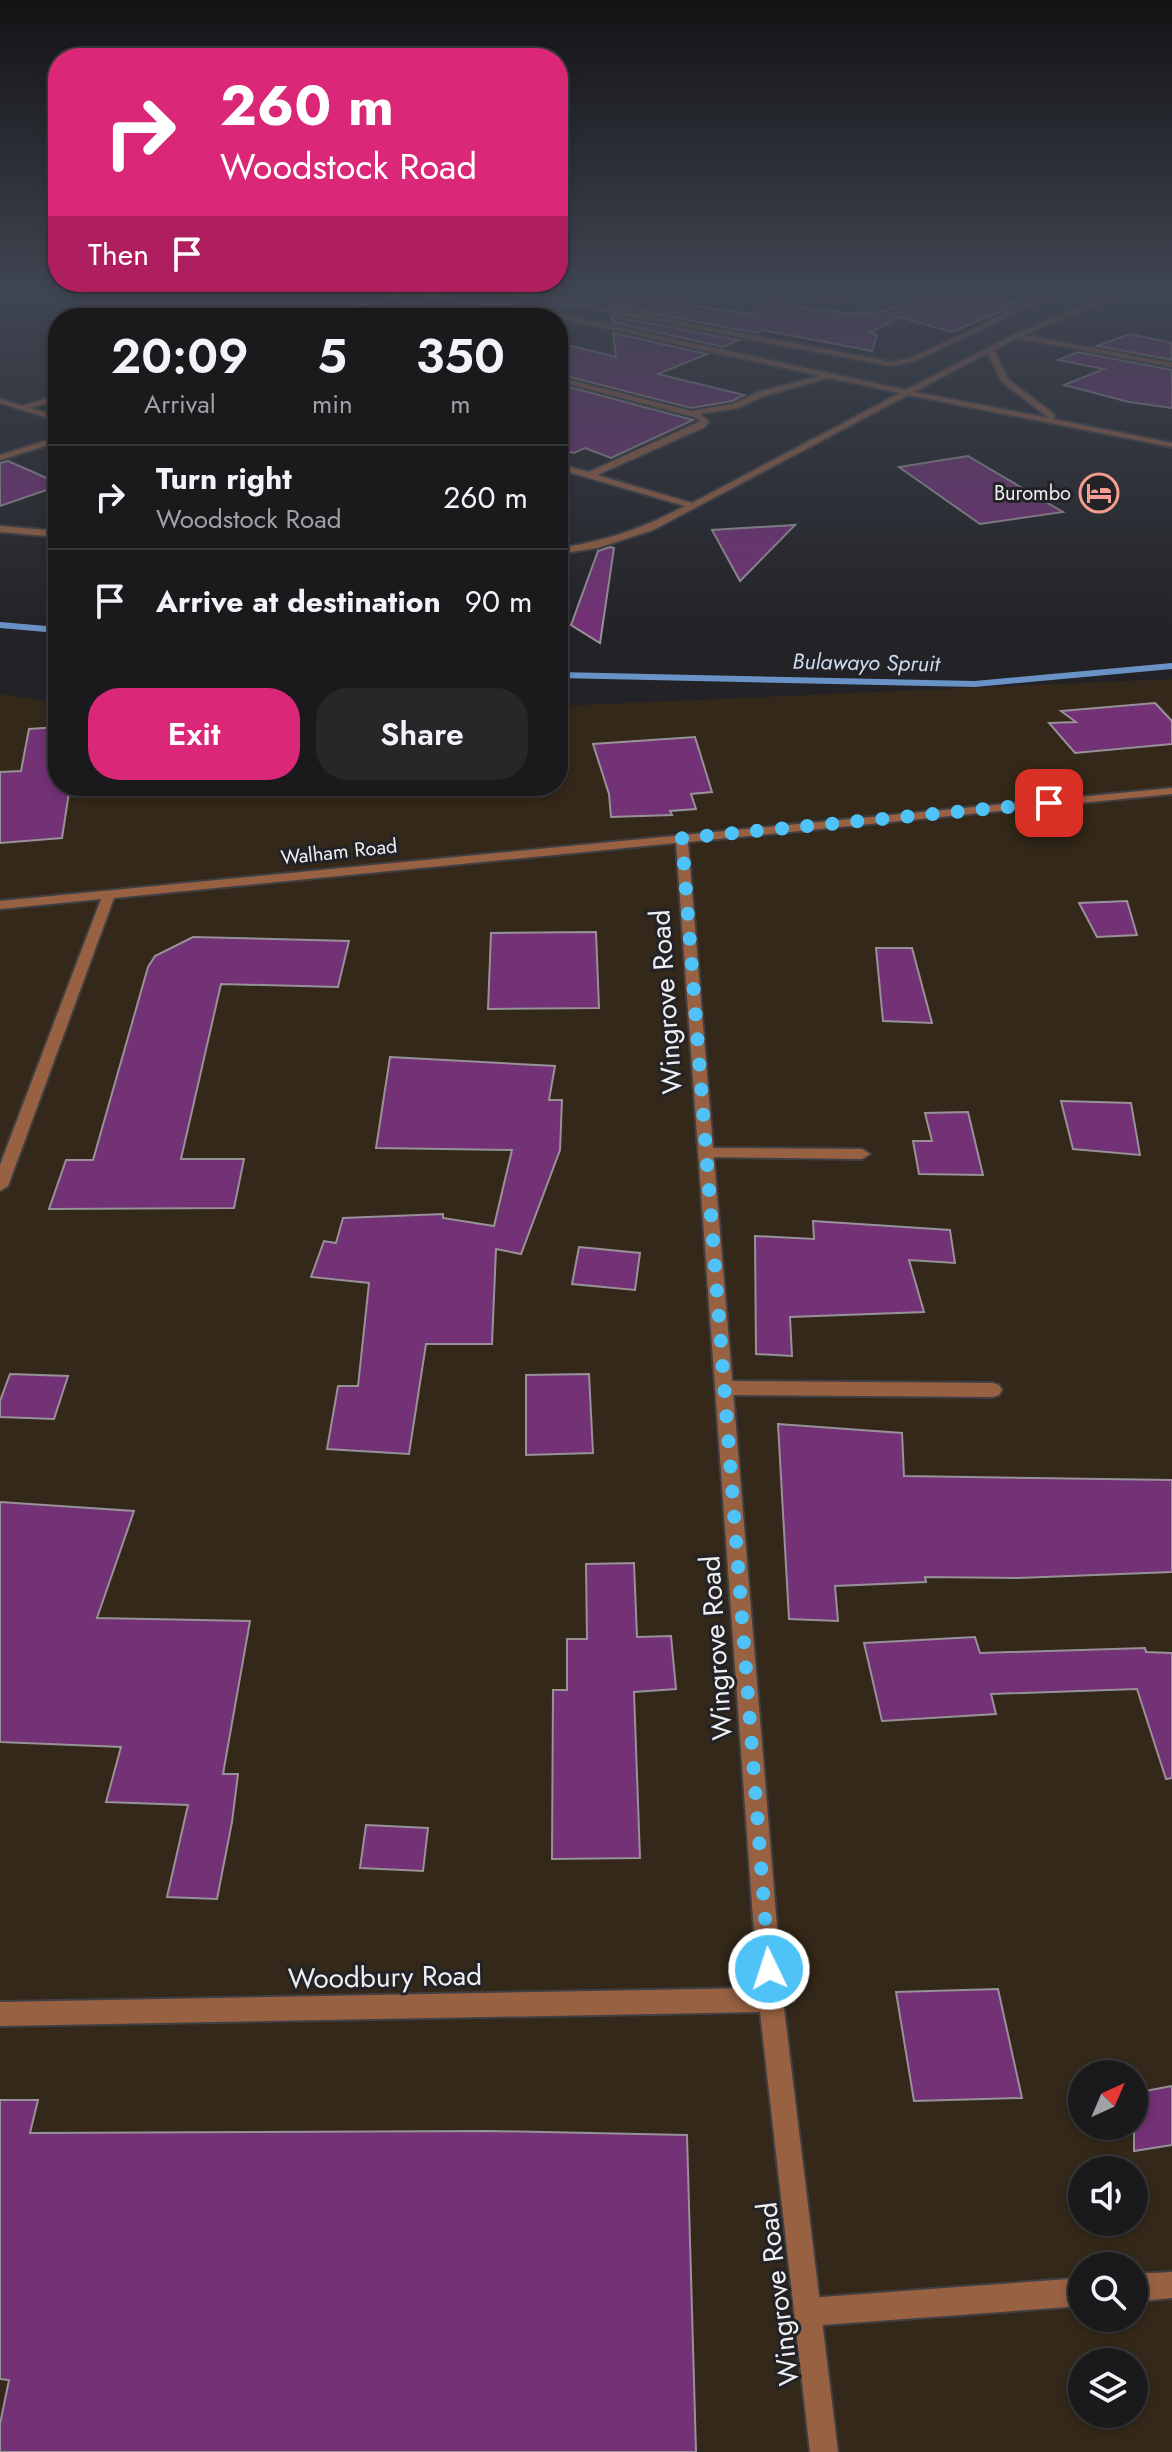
<!DOCTYPE html>
<style>
body{margin:0;font-family:Jost,sans-serif;background:#27272a;color:#f1f3f6;height:100vh;display:flex;flex-direction:column;font-size:30px;white-space:nowrap}
*{box-sizing:border-box;margin:0}
p{font-size:26px;color:#9fa1a4}
.icon{flex:none;width:44px;height:44px;fill:none;stroke:currentColor;stroke-width:2;stroke-linecap:round;stroke-linejoin:round}
.map{position:relative;flex:1;overflow:hidden}
.panel{position:absolute;left:48px;top:308px;width:520px;height:488px;display:flex;flex-direction:column;background:#1a1a1d;border-radius:32px;box-shadow:0 4px 12px #0003,0 0 0 2px #38383b}
.panel>*{flex:none}
.top-card{position:absolute;left:48px;top:48px;width:520px;height:244px;border-radius:32px;box-shadow:0 4px 12px #0003,0 0 0 2px #38383b;background:#db2777;color:#fff;overflow:hidden}
.needle{width:52px;rotate:44deg}
.controls{position:absolute;left:1068px;top:2060px;display:grid;gap:16px}
.controls a{display:grid;place-items:center;width:80px;height:80px;border-radius:50%;background:#1a1a1d;box-shadow:0 4px 12px #0003,0 0 0 2px #38383b;font-size:40px}
.pin{position:absolute;display:grid;place-items:center;width:68px;height:68px;color:#fff;margin:-34px;border-radius:16px;box-shadow:0 4px 12px #0006}
.me{position:absolute;width:88px;margin:-44px;rotate:356deg;stroke-linejoin:round;filter:drop-shadow(0 0 6px #0008)}
.turn{display:flex;align-items:center;gap:28px;height:168px;padding:0 40px;font-size:36px}
.turn .icon{width:104px;height:104px;stroke-width:2.5}
.turn b{display:block;font-size:56px;line-height:68px}
.then{display:flex;align-items:center;height:76px;padding:0 40px;background:#0003;gap:16px;font-size:30px}
.eta{display:flex;justify-content:space-evenly;align-items:center;height:136px;text-align:center}
.eta b{font-size:48px;font-weight:600;line-height:56px}
.primary-button{display:flex;gap:16px;margin-top:auto;padding:16px 40px}
.primary-button a{flex:1;height:92px;border-radius:32px;background:#db2777;color:#fff;font-size:32px;font-weight:600;line-height:92px;text-align:center}
.primary-button a+a{background:#27272a;color:#f1f3f6}
ul{padding:0;list-style:none}
li{display:flex;align-items:center;gap:24px;height:104px;padding:0 40px;border-top:2px solid #38383b}
li div{flex:1}
li b{display:block;font-size:30px}
li em{font-style:normal}
.map>svg:first-child{display:block}
.industrial{fill:#332819;fill-rule:evenodd}
.lines{fill:none;stroke-linecap:round;stroke-linejoin:round}
.stream{stroke:#6992c6;stroke-width:6}
.building{fill:#733176;stroke:#979297;stroke-width:2}
.service-casing{stroke:#403f43;stroke-width:4}
.minor-casing{stroke:#403f43;stroke-width:4}
.service{fill:#986142;fill-rule:evenodd}
.minor{fill:#986142;fill-rule:evenodd}
.route{stroke:#4fc3f7;stroke-width:14;stroke-dasharray:0 25.2}
.labels{text-anchor:middle;dominant-baseline:central;stroke-width:6;stroke-linejoin:round;paint-order:stroke}
.far-poi-label{font-size:20px;fill:#efeef1;stroke:#232327;text-anchor:end}
.far-street-label{font-size:20px;fill:#efeef1;stroke:#232327}
.far-water-label{font-size:22px;font-style:italic;fill:#ccdcf0;stroke:#232327}
.near-street-label{font-size:28px;fill:#efeef1;stroke:#232327}
</style>
<div class="map">
<svg width="1172" height="2452" viewBox="0 0 1172 2452">
<rect width="100%" height="100%" fill="#232327"/>
<!-- industrial -->
<path class="industrial" d="M1172 679V2452H0V694L58 703V786H558V706ZM1082 2074H1134V2126H1082ZM1082 2170H1134V2222H1082ZM1082 2266H1134V2318H1082ZM1082 2362H1134V2414H1082Z"/>
<g class="lines">
<!-- stream -->
<g class="stream">
<polyline points="0,625 58,630"/>
<polyline points="558,675 975,684 1172,666"/>
</g>
</g>
<!-- building -->
<g class="building">
<polygon points="933,289 956,293 964,290 1018,304 952,332 899,317 870,333 877,335 872,351 763,330 756,333 610,305 609,292 648,292 649,296 671,293 691,305 756,315 752,304 781,299 815,312 823,309 841,313 884,312"/>
<polygon points="612,316 739,340 723,347 612,322"/>
<polygon points="613,333 707,354 658,374 744,395 732,401 691,408 558,374 558,351 572,346 616,357"/>
<polygon points="1130,334 1172,343 1172,360 1097,346"/>
<polygon points="1078,352 1172,370 1172,408 1129,402 1064,385 1104,369 1058,360"/>
<polygon points="558,384 693,420 611,458 585,448 574,453 558,449"/>
<polygon points="968,456 1063,512 980,524 899,467"/>
<polygon points="8,461 58,483 58,486 0,506 0,463"/>
<polygon points="795,525 740,581 712,530"/>
<polygon points="610,547 614,548 600,643 571,625 598,551"/>
<polygon points="1155,703 1172,721 1172,744 1075,753 1049,723 1076,722 1061,711"/>
<polygon points="58,727 58,786 70,786 62,838 0,843 0,772 21,771 29,729"/>
<polygon points="695,737 712,792 691,794 696,809 670,811 672,815 611,817 609,794 593,744"/>
<polygon points="1127,901 1137,935 1097,937 1079,903"/>
<polygon points="596,932 599,1008 488,1009 491,933"/>
<polygon points="193,937 349,941 338,987 221,984 181,1159 244,1159 234,1208 49,1209 66,1160 93,1160 148,967 155,956"/>
<polygon points="876,948 912,948 932,1023 883,1021"/>
<polygon points="390,1057 555,1066 549,1100 562,1100 560,1150 521,1254 496,1249 492,1344 426,1344 409,1454 327,1449 338,1386 358,1386 369,1283 311,1277 324,1241 336,1243 343,1218 443,1214 443,1218 494,1226 512,1150 376,1148"/>
<polygon points="1061,1101 1131,1103 1140,1155 1073,1149"/>
<polygon points="968,1112 983,1175 919,1174 913,1141 932,1141 925,1113"/>
<polygon points="813,1221 950,1230 955,1263 909,1260 924,1312 790,1317 792,1356 756,1354 755,1236 814,1239"/>
<polygon points="579,1247 640,1253 635,1290 572,1284"/>
<polygon points="10,1374 68,1376 54,1419 0,1417 0,1401"/>
<polygon points="589,1374 593,1453 526,1455 526,1375"/>
<polygon points="778,1424 902,1433 904,1476 1172,1480 1172,1572 1018,1578 925,1577 926,1582 835,1586 838,1621 789,1619"/>
<polygon points="0,1502 134,1511 97,1618 250,1621 223,1774 238,1774 232,1822 217,1899 167,1897 188,1805 106,1802 121,1747 0,1742"/>
<polygon points="634,1563 637,1637 671,1636 676,1689 634,1692 640,1858 552,1859 553,1690 567,1690 567,1639 587,1639 586,1564"/>
<polygon points="975,1637 980,1653 1145,1648 1146,1652 1172,1653 1172,1778 1166,1779 1137,1689 991,1694 996,1714 882,1721 864,1643"/>
<polygon points="366,1825 428,1828 423,1871 360,1868"/>
<polygon points="998,1989 1022,2098 914,2101 896,1992"/>
<polygon points="1172,2086 1172,2145 1134,2151 1134,2093"/>
<polygon points="0,2100 38,2100 30,2133 490,2131 687,2135 696,2452 0,2452 0,2424 9,2380 0,2379"/>
</g>
<g class="lines">
<defs>
<g id="service">
<polygon points="706,1148 862,1149 870,1154 862,1159 701,1157 698,1153 701,1149"/>
<polygon points="724,1381 993,1383 999,1385 1002,1390 999,1395 993,1397 724,1395 718,1393 715,1388 718,1383"/>
<polygon points="1172,2272 1172,2298 1134,2302 1134,2274"/>
<polygon points="1082,2278 1082,2306 808,2326 798,2322 794,2312 798,2302 808,2298"/>
</g>
<g id="minor">
<path d="M389 289H407L532 308 906 390 1013 335 1105 298 1073 289C1085 289 1097 295 1108 295 1117 295 1126 289 1136 289L1023 335 1172 363V367L1017 338 994 350 1008 379 1055 415 1053 419 1172 443V447L908 395 653 530 597 548 558 554V548C604 542 644 528 685 506L558 469V464L589 472 701 421 694 417 558 381V377L691 411 733 404 758 392 820 376 532 312 408 293 323 318H313L399 292ZM988 353 1002 382 1049 418 914 392ZM829 378 900 393 692 503 597 475 705 427 709 421 700 414 738 408 764 396Z"/>
<polygon points="482,289 554,297 891,362 911,358 1059,289 1068,289 915,361 891,366"/>
<path d="M794 289C805 289 815 296 827 297 843 297 858 289 874 289 850 302 817 306 794 289Z"/>
<polygon points="58,395 58,399 30,408 58,417 58,421 0,403 0,399 22,406"/>
<polygon points="58,437 58,442 0,460 0,455"/>
<polygon points="0,526 58,531 58,537 0,532"/>
<polygon points="1172,788 1172,794 688,842 783,2000 838,2452 810,2452 760,2012 0,2026 0,2002 758,1988 676,843 114,898 8,1186 0,1191 0,1165 101,899 0,909 0,901"/>
</g>
</defs>
<!-- service casing -->
<use href="#service" class="service-casing"/>
<!-- minor casing -->
<use href="#minor" class="minor-casing"/>
<!-- service -->
<use href="#service" class="service"/>
<!-- minor -->
<use href="#minor" class="minor"/>
</g>
<!-- sky -->
<linearGradient id="sky" x2="0" y2="1"><stop stop-color="#131315"/><stop offset="0.46" stop-color="#3f4552"/><stop offset="1" stop-color="#3f4552" stop-opacity="0"/></linearGradient>
<rect width="1172" height="633" fill="url(#sky)"/>
<g class="lines">
<!-- route -->
<polyline class="route" points="769,1969 682,838 1049,803"/>
</g>
<!-- icons -->
<defs>
<symbol id="hotel-ring" viewBox="-11 -11 22 22"><circle r="9.5" fill="#232327" stroke="#f59c91" stroke-width="1.5"/><path d="M-6-4.5h1.5V1H6V5H4.5V3h-9V5H-6ZM-4 0a1.8 1.8 0 1 1 3.6 0ZM.5 0V-2.5h3Q6-2.5 6 0Z" fill="#f59c91"/></symbol>
</defs>
<g fill-rule="evenodd">
<use href="#hotel-ring" x="1077" y="471" width="44" height="44"/>
</g>
<g class="labels">
<!-- far-poi labels -->
<g class="far-poi-label">
<text x="1071" y="493">Burombo</text>
</g>
<!-- far-street labels -->
<g class="far-street-label">
<text transform="translate(339 852) rotate(-6)">Walham Road</text>
</g>
<!-- far-water labels -->
<g class="far-water-label">
<text transform="translate(866 662) rotate(1)">Bulawayo Spruit</text>
</g>
<!-- near-street labels -->
<g class="near-street-label">
<text transform="translate(666 1002) rotate(-94)">Wingrove Road</text>
<text transform="translate(716 1648) rotate(-94)">Wingrove Road</text>
<text transform="translate(385 1977) rotate(-1)">Woodbury Road</text>
<text transform="translate(778 2294) rotate(-97)">Wingrove Road</text>
</g>
</g>
</svg>
<div class="controls">
<a><svg class="needle" viewBox="-14 -14 28 28"><path d="M0-13l5 13h-10z" fill="#e53935"/><path d="M0 13l5-13h-10z" fill="#9fa1a4"/></svg></a>
<a><svg class="icon" aria-label="sound" viewBox="0 0 24 24"><path d="M4 9h4l5-4v14l-5-4H4zM17 9q2 3 0 6"/></svg></a>
<a><svg class="icon" aria-label="search" viewBox="0 0 24 24"><circle cx="10" cy="10" r="6"/><path d="M15 15l6 6"/></svg></a>
<a><svg class="icon" aria-label="layers" viewBox="0 0 24 24"><path d="M12 4l9 5-9 5-9-5zM3 14l9 5 9-5"/></svg></a>
</div>
<div class="pin" style="left:1049px;top:803px;background:#d93025"><svg class="icon" aria-label="arrive" viewBox="0 0 24 24"><path d="M6 21V4h12l-3 4 3 4H6"/></svg></div>
<svg class="me" style="left:769px;top:1969px" viewBox="-20 -20 40 40"><circle r="17" fill="#4fc3f7" stroke="#fff" stroke-width="3"/><path d="M0-11L8 9 0 5-8 9z" fill="#fff"/></svg>
<div class="top-card">
<div class="turn"><svg class="icon" aria-label="right" viewBox="0 0 24 24"><path d="M7 20v-9h11M14 6l5 5-5 5"/></svg><div><b>260 m</b>Woodstock Road</div></div>
<div class="then">Then<svg class="icon" aria-label="arrive" viewBox="0 0 24 24"><path d="M6 21V4h12l-3 4 3 4H6"/></svg></div>
</div>
<section class="panel">
<div class="eta">
<div><b>20:09</b><p>Arrival</p></div>
<div><b>5</b><p>min</p></div>
<div><b>350</b><p>m</p></div>
</div>
<ul>
<li><svg class="icon" aria-label="right" viewBox="0 0 24 24"><path d="M7 20v-9h11M14 6l5 5-5 5"/></svg><div><b>Turn right</b><p>Woodstock Road</p></div><em>260 m</em></li>
<li><svg class="icon" aria-label="arrive" viewBox="0 0 24 24"><path d="M6 21V4h12l-3 4 3 4H6"/></svg><div><b>Arrive at destination</b></div><em>90 m</em></li>
</ul>
<div class="primary-button"><a>Exit</a><a>Share</a></div>
</section>
</div>
